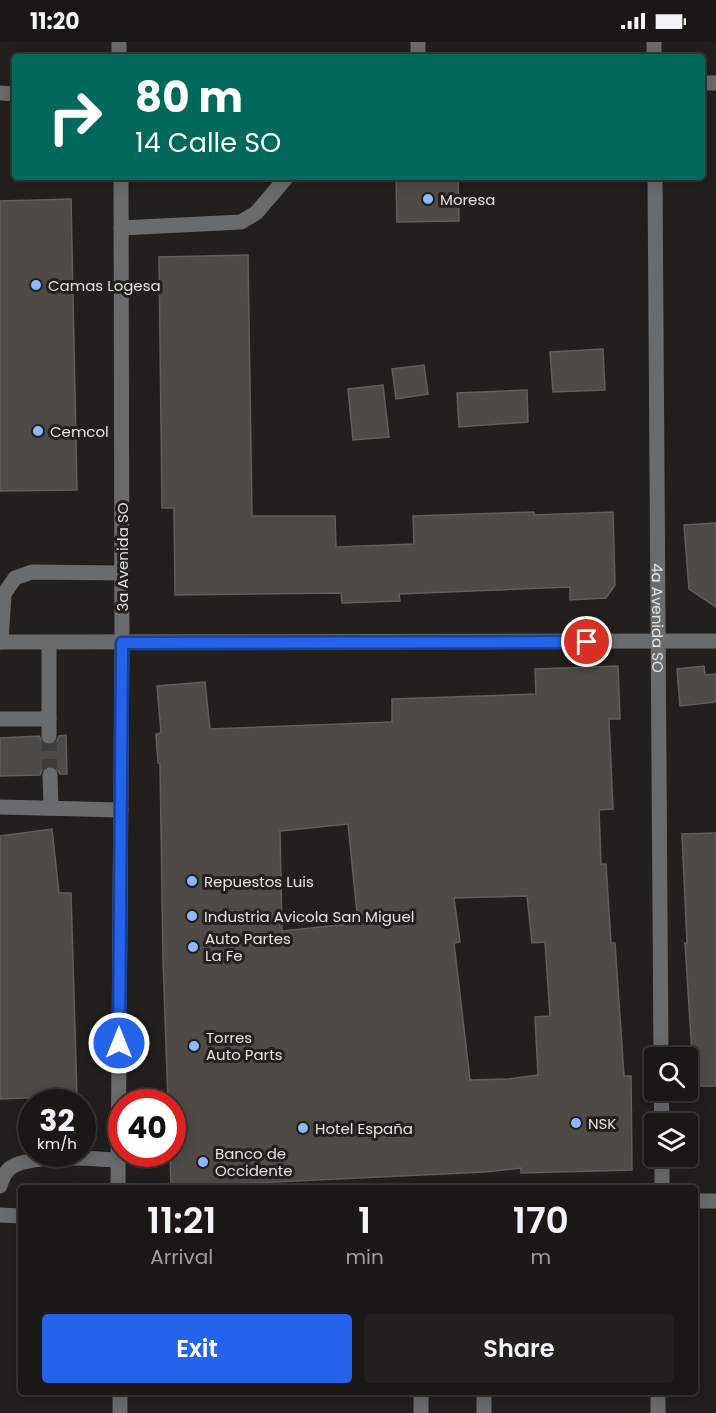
<!DOCTYPE html>
<meta charset="utf-8">
<style>
body{margin:0;font-family:Poppins,sans-serif;background:#23201e;color:#f1f3f6;height:100vh;display:flex;flex-direction:column;font-size:22px;white-space:nowrap}
*{box-sizing:border-box;margin:0}
p{font-size:20px;color:#9f9fa0}
.icon{flex:none;width:33px;height:33px;fill:none;stroke:currentColor;stroke-width:2;stroke-linecap:round;stroke-linejoin:round}
.map{position:relative;flex:1;overflow:hidden}
.side{position:absolute;left:18px;top:1143px;width:680px;height:210px;display:flex;flex-direction:column;background:#1a1715;border-radius:6px;box-shadow:0 3px 15px #0003,0 0 0 2px #383634}
.side>*{flex:none}
.top-card{position:absolute;left:12px;top:12px;width:693px;height:126px;border-radius:6px;box-shadow:0 3px 15px #0003,0 0 0 2px #383634;background:#00695c;color:#fff;overflow:hidden}
.buttons{position:absolute;left:644px;top:1005px;display:grid;gap:12px}
.buttons a{display:grid;place-items:center;width:54px;height:54px;border-radius:6px;background:#1a1715;box-shadow:0 3px 15px #0003,0 0 0 2px #383634;font-size:30px}
.speed{position:absolute;left:18px;top:1047px;display:flex;gap:12px;font-size:30px;font-weight:700;text-align:center}
.speed>*{display:grid;place-content:center;width:78px;height:78px;border-radius:50%;background:#1a1715;box-shadow:0 3px 15px #0003,0 0 0 2px #383634;line-height:1}
.speed small{font-size:15px;font-weight:400}
.speed .limit{border:9px solid #d22;background:#fff;color:#111}
.pin{position:absolute;display:grid;place-items:center;width:51px;height:51px;color:#fff;margin:-26px;border:3px solid #fff;border-radius:50%;box-shadow:0 2px 6px #0007}
.me{position:absolute;width:66px;margin:-33px;rotate:0deg;stroke-linejoin:round;filter:drop-shadow(0 0 4px #0008)}
.turn{display:flex;align-items:center;gap:21px;height:126px;padding:0 24px;font-size:27px}
.turn .icon{width:78px;height:78px;stroke-width:2.5}
.turn b{display:block;font-size:42px;line-height:51px}
.eta{display:flex;justify-content:space-evenly;align-items:center;height:102px;text-align:center}
.eta b{font-size:36px;font-weight:600;line-height:42px}
.button{display:flex;gap:12px;margin-top:auto;padding:12px 24px}
.button a{flex:1;height:69px;border-radius:6px;background:#2563eb;color:#fff;font-size:24px;font-weight:600;line-height:69px;text-align:center}
.button a+a{background:#23201e;color:#f1f3f6}
.status{display:flex;justify-content:space-between;align-items:center;height:42px;padding:0 30px;background:#1a1715;direction:ltr}
.status svg{height:16px;fill:currentColor}
.map>svg:first-child{display:block}
.building{fill:#4f4a46;stroke:#625e5a;stroke-width:1.5;fill-rule:evenodd}
.lines{fill:none;stroke-linecap:round;stroke-linejoin:round}
.minor-tunnel{stroke:#403c39;stroke-width:15;stroke-dasharray:15 8;stroke-linecap:butt}
.minor{stroke:#696b6d;stroke-width:15}
.route-casing{stroke:#184099;stroke-width:15}
.route{stroke:#2563eb;stroke-width:10}
.poi-dot{fill:#8abafc;stroke:#231f1c;stroke-width:2}
.labels{text-anchor:middle;dominant-baseline:central;stroke-width:6;stroke-linejoin:round;paint-order:stroke}
.poi-label{font-size:15px;fill:#e5e3e0;stroke:#231f1c;text-anchor:start}
.street-label{font-size:15px;fill:#e5e3e0;stroke:#231f1c}
</style>
<div class="status"><b>11:20</b><svg viewBox="0 0 49 12"><path d="M0 12V9h3v3zM5 12V6h3v6zM10 12V3h3v9zM15 12V0h3v12zM26 1h20v11H26zM47 4h2v5h-2z"/></svg></div>
<div class="map">
<svg width="716" height="1371" viewBox="0 0 716 1371">
<rect width="100%" height="100%" fill="#231f1c"/>
<!-- building -->
<g class="building">
<polygon points="396,135 458,135 459,179 397,180"/>
<polygon points="71,157 77,448 0,449 0,159"/>
<polygon points="248,213 252,474 335,474 336,505 414,502 413,474 534,470 534,473 613,470 615,543 606,556 570,558 570,545 399,552 400,559 342,561 341,551 175,553 174,466 162,466 159,215"/>
<polygon points="603,307 605,348 553,350 550,310"/>
<polygon points="424,323 428,352 396,357 392,327"/>
<polygon points="383,343 389,395 353,398 348,347"/>
<polygon points="527,348 528,380 459,385 457,351"/>
<polygon points="716,481 716,565 689,547 684,483"/>
<path d="M618 624 620 677H609L613 767 599 768 601 822H606L611 901H615L624 1034H631L632 1128 521 1131V1126L485 1130 171 1145 170 1112H172V1060H168L163 918 160 721H158L156 692 161 691 157 644 205 640 210 687 392 680V657L536 652 535 627ZM348 782 358 881 282 889 280 789ZM527 854 532 901 545 900 550 974 535 975 538 1033 509 1037 470 1038 454 901 460 900 454 856Z"/>
<polygon points="704,624 705,633 716,632 716,660 680,664 677,627"/>
<polygon points="66,693 67,732 60,732 55,725 49,723 42,728 40,733 0,734 0,696 39,694 44,702 50,704 57,699 59,694"/>
<polygon points="52,787 59,851 71,851 77,1054 0,1057 0,794"/>
<polygon points="716,791 716,1044 694,1044 685,901 687,901 682,792"/>
</g>
<g class="lines">
<!-- minor-tunnel -->
<polyline class="minor-tunnel" points="49,694 50,733"/>
<!-- minor -->
<g class="minor">
<polyline points="119,0 119,15"/>
<polyline points="654,0 654,15"/>
<polyline points="418,15 418,0"/>
<polyline points="702,41 716,41"/>
<polyline points="0,51 15,52"/>
<path id="s1" d="M655 135 661 1016"/>
<polyline points="121,186 241,180 256,171 287,135"/>
<polyline points="0,600 716,599"/>
<polyline points="1,600 4,552 15,536 32,530 122,531"/>
<polyline points="0,677 49,677"/>
<polyline points="49,694 49,601"/>
<polyline points="50,733 51,766"/>
<polyline points="0,765 121,768"/>
<polyline points="661,1048 662,1082"/>
<polyline points="662,1114 662,1146"/>
<path d="M0 1144C2 1137 4 1132 9 1127 28 1111 93 1117 118 1118"/>
<polyline points="118,1146 122,601 121,135"/>
<polyline points="694,1159 716,1159"/>
<polyline points="0,1173 21,1174"/>
<polyline points="120,1350 120,1371"/>
<polyline points="421,1350 421,1371"/>
<polyline points="484,1350 484,1371"/>
<polyline points="658,1371 658,1350"/>
</g>
</g>
<g class="lines">
<defs>
<polyline id="route" points="119,1001 122,601 587,600"/>
</defs>
<!-- route casing -->
<use href="#route" class="route-casing"/>
<!-- route -->
<use href="#route" class="route"/>
</g>
<!-- markers -->
<g class="poi-dot">
<circle cx="428" cy="157" r="6"/>
<circle cx="36" cy="243" r="6"/>
<circle cx="38" cy="389" r="6"/>
<circle cx="192" cy="839" r="6"/>
<circle cx="192" cy="874" r="6"/>
<circle cx="193" cy="905" r="6"/>
<circle cx="194" cy="1004" r="6"/>
<circle cx="576" cy="1081" r="6"/>
<circle cx="303" cy="1086" r="6"/>
<circle cx="203" cy="1120" r="6"/>
</g>
<g class="labels">
<!-- poi labels -->
<g class="poi-label">
<text x="440" y="157">Moresa</text>
<text x="48" y="243">Camas Logesa</text>
<text x="50" y="389">Cemcol</text>
<text x="204" y="839">Repuestos Luis</text>
<text x="204" y="874">Industria Avicola San Miguel</text>
<text x="205" y="896">Auto Partes<tspan x="205" dy="17">La Fe</tspan></text>
<text x="206" y="995">Torres<tspan x="206" dy="17">Auto Parts</tspan></text>
<text x="588" y="1081">NSK</text>
<text x="315" y="1086">Hotel España</text>
<text x="215" y="1111">Banco de<tspan x="215" dy="17">Occidente</tspan></text>
</g>
<!-- street labels -->
<g class="street-label">
<text transform="translate(122 515) rotate(-90)">3a Avenida SO</text>
<text stroke="none"><textPath href="#s1" startOffset="441">4a Avenida SO</textPath></text>
</g>
</g>
</svg>
<div class="buttons">
<a><svg class="icon" aria-label="search" viewBox="0 0 24 24"><circle cx="10" cy="10" r="6"/><path d="M15 15l6 6"/></svg></a>
<a><svg class="icon" aria-label="layers" viewBox="0 0 24 24"><path d="M12 4l9 5-9 5-9-5zM3 14l9 5 9-5"/></svg></a>
</div>
<div class="speed"><div>32<small>km/h</small></div><div class="limit">40</div></div>
<div class="pin" style="left:587px;top:600px;background:#d93025"><svg class="icon" aria-label="arrive" viewBox="0 0 24 24"><path d="M6 21V4h12l-3 4 3 4H6"/></svg></div>
<svg class="me" style="left:119px;top:1001px" viewBox="-20 -20 40 40"><circle r="17" fill="#2563eb" stroke="#fff" stroke-width="3"/><path d="M0-11L8 9 0 5-8 9z" fill="#fff"/></svg>
<div class="top-card">
<div class="turn"><svg class="icon" aria-label="right" viewBox="0 0 24 24"><path d="M7 20v-9h11M14 6l5 5-5 5"/></svg><div><b>80 m</b>14 Calle SO</div></div>
</div>
<section class="side">
<div class="eta">
<div><b>11:21</b><p>Arrival</p></div>
<div><b>1</b><p>min</p></div>
<div><b>170</b><p>m</p></div>
</div>
<div class="button"><a>Exit</a><a>Share</a></div>
</section>
</div>
